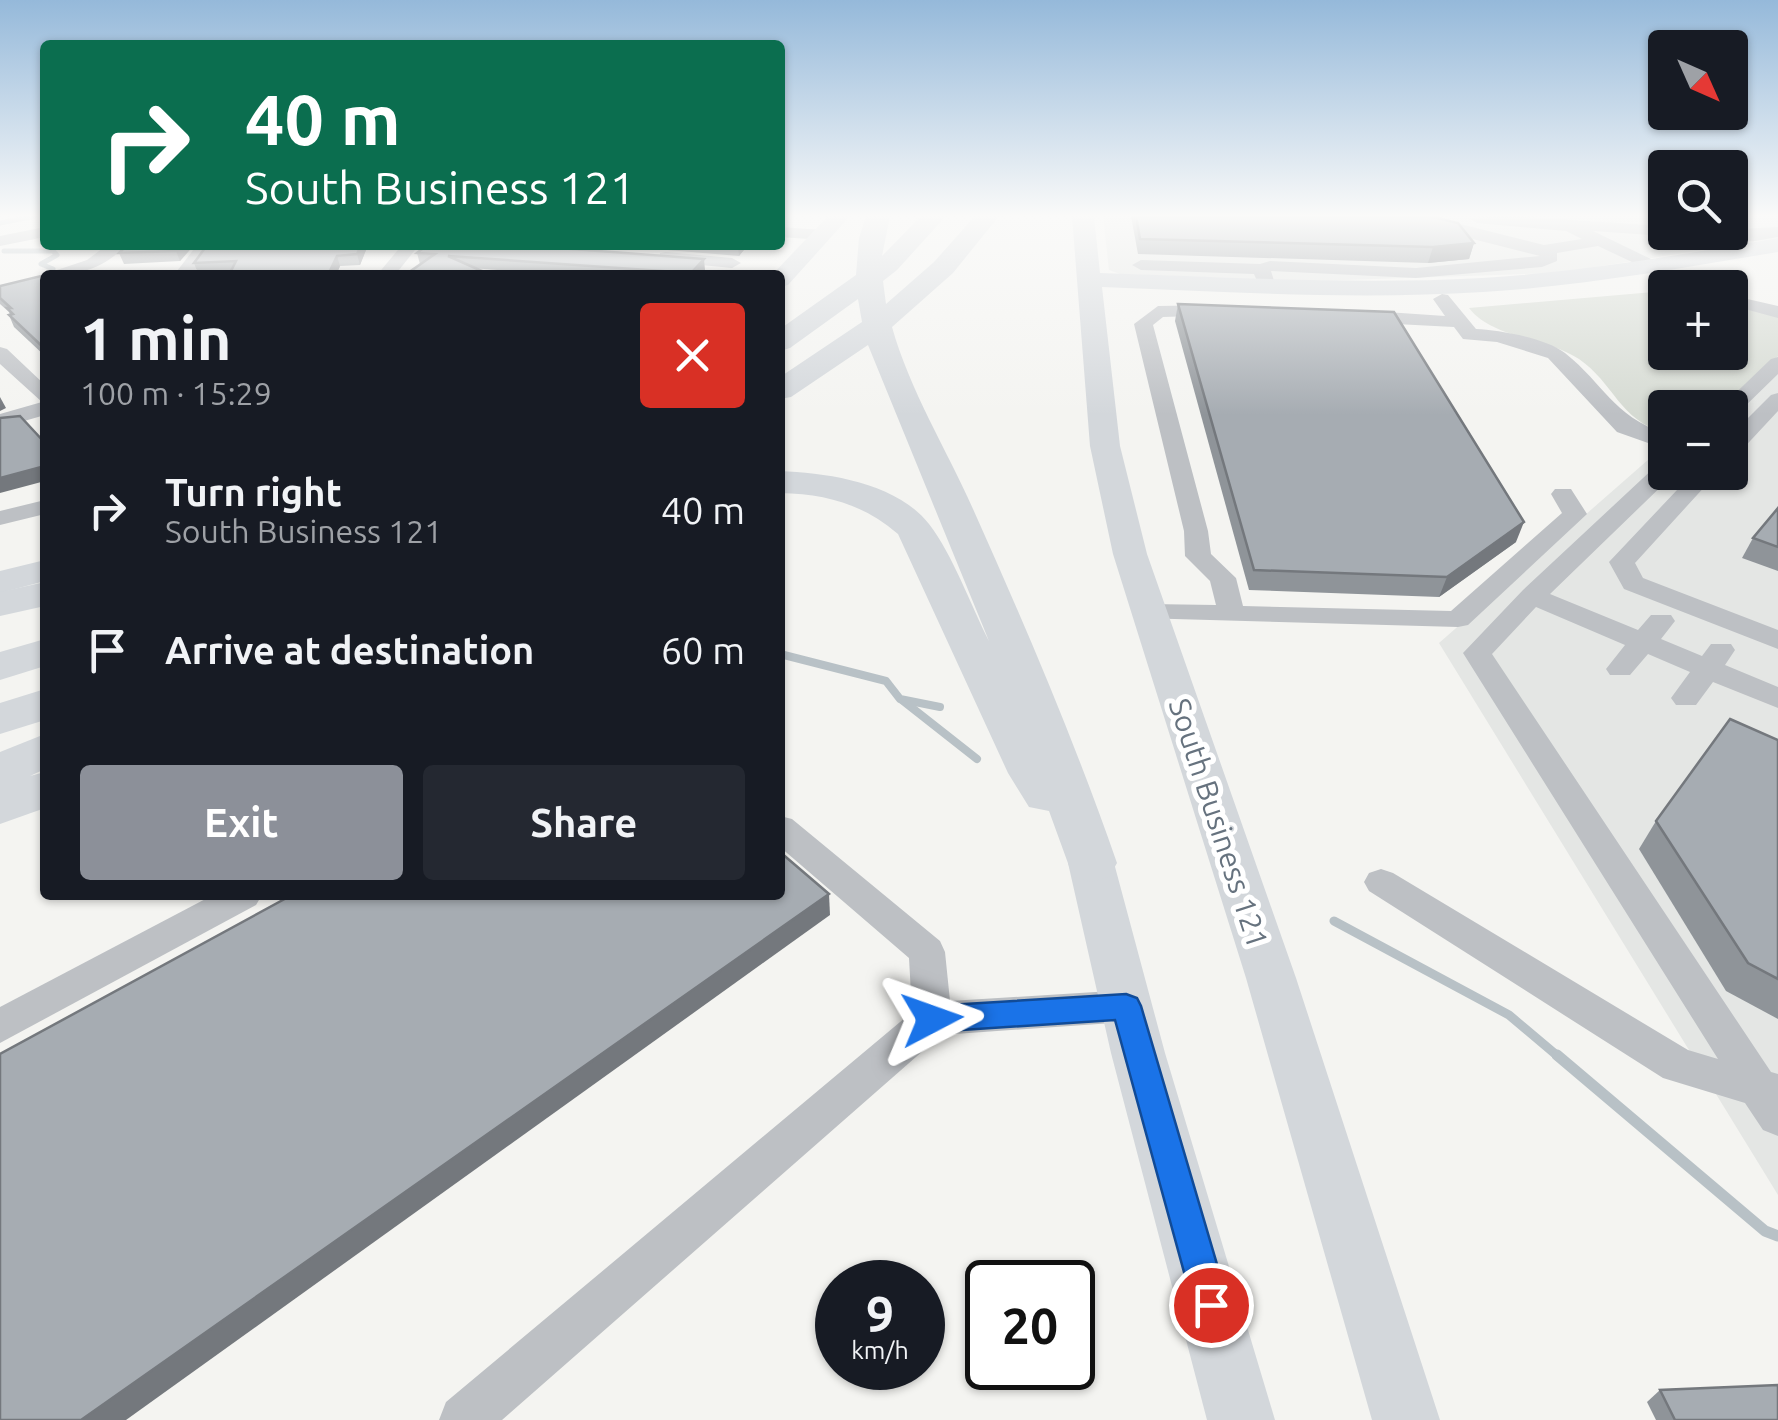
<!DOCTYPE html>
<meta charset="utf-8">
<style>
body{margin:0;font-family:Ubuntu,sans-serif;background:#242831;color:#f1f3f6;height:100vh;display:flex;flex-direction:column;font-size:38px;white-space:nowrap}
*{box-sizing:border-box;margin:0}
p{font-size:32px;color:#9ea1a6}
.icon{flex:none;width:55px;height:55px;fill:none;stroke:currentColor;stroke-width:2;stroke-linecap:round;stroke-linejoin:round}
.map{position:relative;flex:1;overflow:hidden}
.details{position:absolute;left:40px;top:270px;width:745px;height:630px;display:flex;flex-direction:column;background:#171b24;border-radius:10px;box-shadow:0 2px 8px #0004}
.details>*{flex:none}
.top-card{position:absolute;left:40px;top:40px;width:745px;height:210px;border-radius:10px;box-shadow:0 2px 8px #0004;background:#0b6e4f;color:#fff;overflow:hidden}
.needle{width:65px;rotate:135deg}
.controls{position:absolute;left:1648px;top:30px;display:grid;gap:20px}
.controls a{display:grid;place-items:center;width:100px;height:100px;border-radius:10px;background:#171b24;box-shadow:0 2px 8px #0004;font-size:50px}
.speed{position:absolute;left:815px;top:1260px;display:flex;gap:20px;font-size:50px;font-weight:700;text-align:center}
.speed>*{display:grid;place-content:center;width:130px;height:130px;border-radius:50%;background:#171b24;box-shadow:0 2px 8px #0004;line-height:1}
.speed small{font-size:25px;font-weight:400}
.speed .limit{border:5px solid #111;border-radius:15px;background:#fff;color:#111}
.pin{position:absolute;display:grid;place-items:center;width:85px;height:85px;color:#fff;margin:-42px;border:5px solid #fff;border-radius:50%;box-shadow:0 2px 10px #0007}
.me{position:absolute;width:110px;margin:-55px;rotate:86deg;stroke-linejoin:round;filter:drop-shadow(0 0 8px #0008)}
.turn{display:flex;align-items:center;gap:35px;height:210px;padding:0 40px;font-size:45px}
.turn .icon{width:130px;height:130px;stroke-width:2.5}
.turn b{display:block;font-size:70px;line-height:85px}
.round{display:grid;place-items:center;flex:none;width:105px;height:105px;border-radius:10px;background:#242831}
.summary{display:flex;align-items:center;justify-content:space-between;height:170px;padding:0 40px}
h1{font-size:60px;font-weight:700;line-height:75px}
.primary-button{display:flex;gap:20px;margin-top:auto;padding:20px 40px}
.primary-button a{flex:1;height:115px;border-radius:10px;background:#8c9099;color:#fff;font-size:40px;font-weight:700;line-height:115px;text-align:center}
.primary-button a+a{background:#242831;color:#f1f3f6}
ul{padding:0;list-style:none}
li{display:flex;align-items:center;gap:30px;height:140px;padding:0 40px}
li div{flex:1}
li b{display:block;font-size:38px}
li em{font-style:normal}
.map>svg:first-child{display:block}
.built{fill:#e4e6e4}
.green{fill:#d5dad2}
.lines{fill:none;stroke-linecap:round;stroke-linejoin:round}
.stream-far3{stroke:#b8c1c6;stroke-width:5}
.stream-far2{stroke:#b8c1c6;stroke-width:8}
.stream-far1{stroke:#b8c1c6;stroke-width:9}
.stream{stroke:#b8c1c6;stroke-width:11}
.minor{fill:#bdc0c4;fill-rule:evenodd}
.major{fill:#d3d7db;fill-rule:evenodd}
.highway{fill:#d3d7db;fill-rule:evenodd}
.wall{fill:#8f9499}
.shaded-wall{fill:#74787d}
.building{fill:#a6acb2;stroke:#74787d;stroke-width:2.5}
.route{fill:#1a73e8;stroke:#114b97;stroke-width:2.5}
.labels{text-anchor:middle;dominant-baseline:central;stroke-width:10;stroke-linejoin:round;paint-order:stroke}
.street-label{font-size:30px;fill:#66727e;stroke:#fff}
</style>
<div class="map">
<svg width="1778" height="1420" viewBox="0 0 1778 1420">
<rect width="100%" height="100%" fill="#f4f4f1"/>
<!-- built -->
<g class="built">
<polygon points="1103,216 1665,216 1665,232 1730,232 1730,216 1778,216 1778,238 1558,273 1315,281 1120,274 1109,270"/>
<polygon points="1778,345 1778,1195 1439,643 1665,445 1665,472 1730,472 1730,408"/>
</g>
<!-- green -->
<path class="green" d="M1665 291V352H1730V305L1778 317V356L1723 407 1665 408V433C1619 420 1614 383 1579 359 1546 337 1493 339 1469 308Z"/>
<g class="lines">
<!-- stream-far3 -->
<g class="stream-far3">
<polyline points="0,223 35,216"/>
<polyline points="4,251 53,251 57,255 41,264 53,269"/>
</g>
<!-- stream-far2 -->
<g class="stream-far2">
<polyline points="780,654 886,681 900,699 940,707"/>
<polyline points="902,700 977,759"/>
</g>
<!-- stream-far1 -->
<polyline class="stream-far1" points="1334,921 1509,1015 1560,1058"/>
<!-- stream -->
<polyline class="stream" points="1557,1055 1765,1231 1778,1236"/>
<!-- minor -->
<g class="minor">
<polygon points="1382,216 1448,221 1544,245 1582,239 1566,231 1477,223 1469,218 1507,216 1665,226 1665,232 1672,232 1665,236 1593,231 1655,261 1658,265 1649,270 1598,246 1557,253 1557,261 1542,267 1416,278 1271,271 1275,284 1266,289 1260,288 1254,274 1141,270 1132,265 1141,260 1260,264 1270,261 1416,268 1540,256"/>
<polygon points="45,227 45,237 0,246 0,236"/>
<polygon points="780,227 823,230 831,235 823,240 780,237"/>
<polygon points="1778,227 1778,237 1755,241 1689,237 1681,232"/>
<path d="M107 245H126C103 270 78 275 45 275V279L42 275 87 260Z"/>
<polygon points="197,245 214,245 192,275 174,275"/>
<polygon points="402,245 419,245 395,275 377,275"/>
<polygon points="666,252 732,258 741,263 732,268 660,261 660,253"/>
<polygon points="1681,276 1704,284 1707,288 1675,285 1675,277"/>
<path d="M1442 294 1448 295 1476 329C1499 330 1546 338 1565 353 1605 385 1611 414 1665 434V449L1617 432 1548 358 1497 342 1463 339 1454 327 1357 322 1348 316 1357 310 1445 316 1433 299Z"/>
<polygon points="1730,295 1778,306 1778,318 1730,305"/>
<polygon points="1217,305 1224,307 1224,315 1163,317 1153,325 1208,531 1211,554 1236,578 1243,606 1451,611 1562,513 1551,494 1555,489 1571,489 1587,514 1468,625 1458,627 1139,618 1135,612 1149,604 1216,605 1210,581 1185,556 1184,531 1134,324 1158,306"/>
<polygon points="0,347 7,349 45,385 45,415 0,428 0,414 42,402 0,364"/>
<polygon points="1778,357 1778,374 1738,413 1730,414 1730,408 1720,408 1771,359"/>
<polygon points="1778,393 1778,411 1738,454 1730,456 1730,436 1771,395"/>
<polygon points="1665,463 1665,472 1673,475 1550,594 1638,630 1651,615 1671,615 1675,621 1661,639 1702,656 1711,644 1731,644 1735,650 1725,665 1778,687 1778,708 1713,682 1696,705 1676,705 1671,698 1690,672 1648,654 1630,675 1610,675 1606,669 1625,645 1536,607 1492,654 1771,1072 1778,1074 1778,1136 1763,1130 1745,1103 1663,1078 1369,891 1364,882 1369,873 1381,869 1393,873 1688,1050 1718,1059 1463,653 1523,590 1657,465"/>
<polygon points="1694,472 1718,472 1635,563 1643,578 1778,630 1778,649 1624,589 1609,562"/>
<polygon points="45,500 45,514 0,525 0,511"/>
<polygon points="780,816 792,819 940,941 945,952 950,1001 1127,990 1141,995 1146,1006 1141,1017 1127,1022 941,1035 502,1420 439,1420 446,1402 912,1012 909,958 780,847"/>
<polygon points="213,895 262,895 256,905 0,1043 0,1007"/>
</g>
<!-- major -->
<g class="major">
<polygon points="828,216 850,216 788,285 780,287 780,275 772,275"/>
<path d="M1072 216H1094L1100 273C1227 277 1355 285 1482 278 1582 272 1680 255 1778 238V252C1680 268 1583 286 1483 292 1356 300 1229 292 1102 287L1120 446 1147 554 1296 978 1440 1420H1372L1246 978 1113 554 1090 446Z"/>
<polygon points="45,560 45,581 0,593 0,571"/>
<polygon points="1091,846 1107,851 1114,863 1165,1053 1275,1420 1207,1420 1111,1053 1068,863 1075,851"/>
</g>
<!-- highway -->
<g class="highway">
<path d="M866 216H890L882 256 921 216H946L897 270 883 281 886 304 934 262 975 216H999L953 273 892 327C910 391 946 448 973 509 1025 625 1075 742 1117 863L1109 877 1091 882 1073 877 1049 811 1029 807 1008 773 898 534C863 504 826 494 780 493V471C829 473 897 483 929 524 953 555 971 606 989 641L868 345 791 397 780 399V377L862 322 858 299 790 348 780 351V329L856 275 859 238Z"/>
<polygon points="45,582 45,606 0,616 0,592"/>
<polygon points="45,639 45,666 0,680 0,652"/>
<polygon points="45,689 45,720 0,734 0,703"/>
<polygon points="45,734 45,769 30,776 45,772 45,808 0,824 0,752"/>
</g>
</g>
<!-- wall -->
<g class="wall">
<polygon points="1131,216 1430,216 1474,243 1469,259 1428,263 1138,254"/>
<polygon points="194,245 180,261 124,264 119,253"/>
<polygon points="255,245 368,245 360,265 340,266 336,275 229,275 230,272 198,274 194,263"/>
<polygon points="608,245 748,245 739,256"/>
<polygon points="417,253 705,270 701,275 564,275 420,264"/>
<polygon points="45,275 45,356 14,327 9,315 10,315 9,312 0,304 0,286"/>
<polygon points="1178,304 1516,542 1439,597 1249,590 1175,321"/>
<polygon points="1778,508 1778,571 1742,558 1753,538"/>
<polygon points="1778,740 1778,1019 1726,991 1639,849 1656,821"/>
<polygon points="1660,1390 1778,1420 1656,1420 1647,1402"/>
</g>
<!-- shaded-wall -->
<g class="shaded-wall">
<polygon points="1474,243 1469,259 1428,263 1433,247"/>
<polygon points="181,245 194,245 180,261 176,251"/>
<polygon points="361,245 368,245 360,265 357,254"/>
<polygon points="739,245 748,245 739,256 738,246"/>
<polygon points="337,256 340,266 336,275 328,275"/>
<polygon points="704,259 705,270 701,275 691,275"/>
<polygon points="0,397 6,408 0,411"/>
<polygon points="45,466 45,481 0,493 0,478"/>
<polygon points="1524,522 1516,542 1439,597 1447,577"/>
<polygon points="829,894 830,915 126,1420 81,1420"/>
</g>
<!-- building -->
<g class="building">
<polygon points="1136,216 1430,216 1458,223 1474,243 1433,247 1140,239"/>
<polygon points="127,245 181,245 176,251 119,253"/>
<polygon points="255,245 361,245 357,254 337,256 328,275 229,275 236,261 194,263 205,248"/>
<polygon points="427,245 519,245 704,259 691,273 448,256 491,275 405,275 435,254 417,253"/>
<polygon points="45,275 45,349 9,315 13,314 7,308 11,308 0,298 0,286"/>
<polygon points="1178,304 1394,312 1524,522 1447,577 1254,570"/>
<polygon points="20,416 45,443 45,466 0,478 0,418"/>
<polygon points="1778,508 1778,547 1753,538"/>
<polygon points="1730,719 1778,740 1778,979 1748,963 1656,821"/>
<polygon points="780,852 829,894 81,1420 0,1420 0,1054 292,895 780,895"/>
<polygon points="1778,1385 1778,1420 1675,1420 1660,1390"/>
</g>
<!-- sky -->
<linearGradient id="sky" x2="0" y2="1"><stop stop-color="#95b9da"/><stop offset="0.52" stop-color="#fafaf9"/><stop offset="1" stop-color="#fafaf9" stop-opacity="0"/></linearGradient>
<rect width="1778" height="415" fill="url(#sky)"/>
<!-- route -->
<polygon class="route" points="1126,994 1137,998 1141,1006 1229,1305 1223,1317 1211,1323 1198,1317 1193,1305 1115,1020 932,1032 922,1028 918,1019 922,1010 932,1006"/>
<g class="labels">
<!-- street labels -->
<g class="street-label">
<text transform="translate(1219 823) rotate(72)">South Business 121</text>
</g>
</g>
</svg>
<div class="controls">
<a><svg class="needle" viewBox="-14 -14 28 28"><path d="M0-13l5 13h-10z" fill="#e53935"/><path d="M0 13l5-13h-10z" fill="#9ea1a6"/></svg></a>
<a><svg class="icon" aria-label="search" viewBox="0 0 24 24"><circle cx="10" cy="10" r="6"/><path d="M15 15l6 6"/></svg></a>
<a>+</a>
<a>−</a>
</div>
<div class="speed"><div>9<small>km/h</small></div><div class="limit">20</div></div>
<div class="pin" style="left:1211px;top:1305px;background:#d93025"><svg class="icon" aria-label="arrive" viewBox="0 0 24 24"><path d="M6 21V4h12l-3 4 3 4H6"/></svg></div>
<svg class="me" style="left:932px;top:1019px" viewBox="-20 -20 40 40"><path d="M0-17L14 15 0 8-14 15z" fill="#1a73e8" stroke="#fff" stroke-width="4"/></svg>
<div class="top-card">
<div class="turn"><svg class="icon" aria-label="right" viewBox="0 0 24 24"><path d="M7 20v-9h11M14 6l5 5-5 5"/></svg><div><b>40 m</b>South Business 121</div></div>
</div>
<section class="details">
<div class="summary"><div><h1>1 min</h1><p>100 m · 15:29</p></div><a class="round" style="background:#d93025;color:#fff"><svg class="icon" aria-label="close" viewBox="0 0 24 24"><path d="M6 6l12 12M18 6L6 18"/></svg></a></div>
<ul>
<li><svg class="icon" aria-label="right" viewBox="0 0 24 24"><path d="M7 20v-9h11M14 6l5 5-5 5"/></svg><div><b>Turn right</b><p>South Business 121</p></div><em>40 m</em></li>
<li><svg class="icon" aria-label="arrive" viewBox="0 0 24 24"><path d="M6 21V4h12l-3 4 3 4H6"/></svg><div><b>Arrive at destination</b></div><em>60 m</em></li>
</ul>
<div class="primary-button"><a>Exit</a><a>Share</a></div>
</section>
</div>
